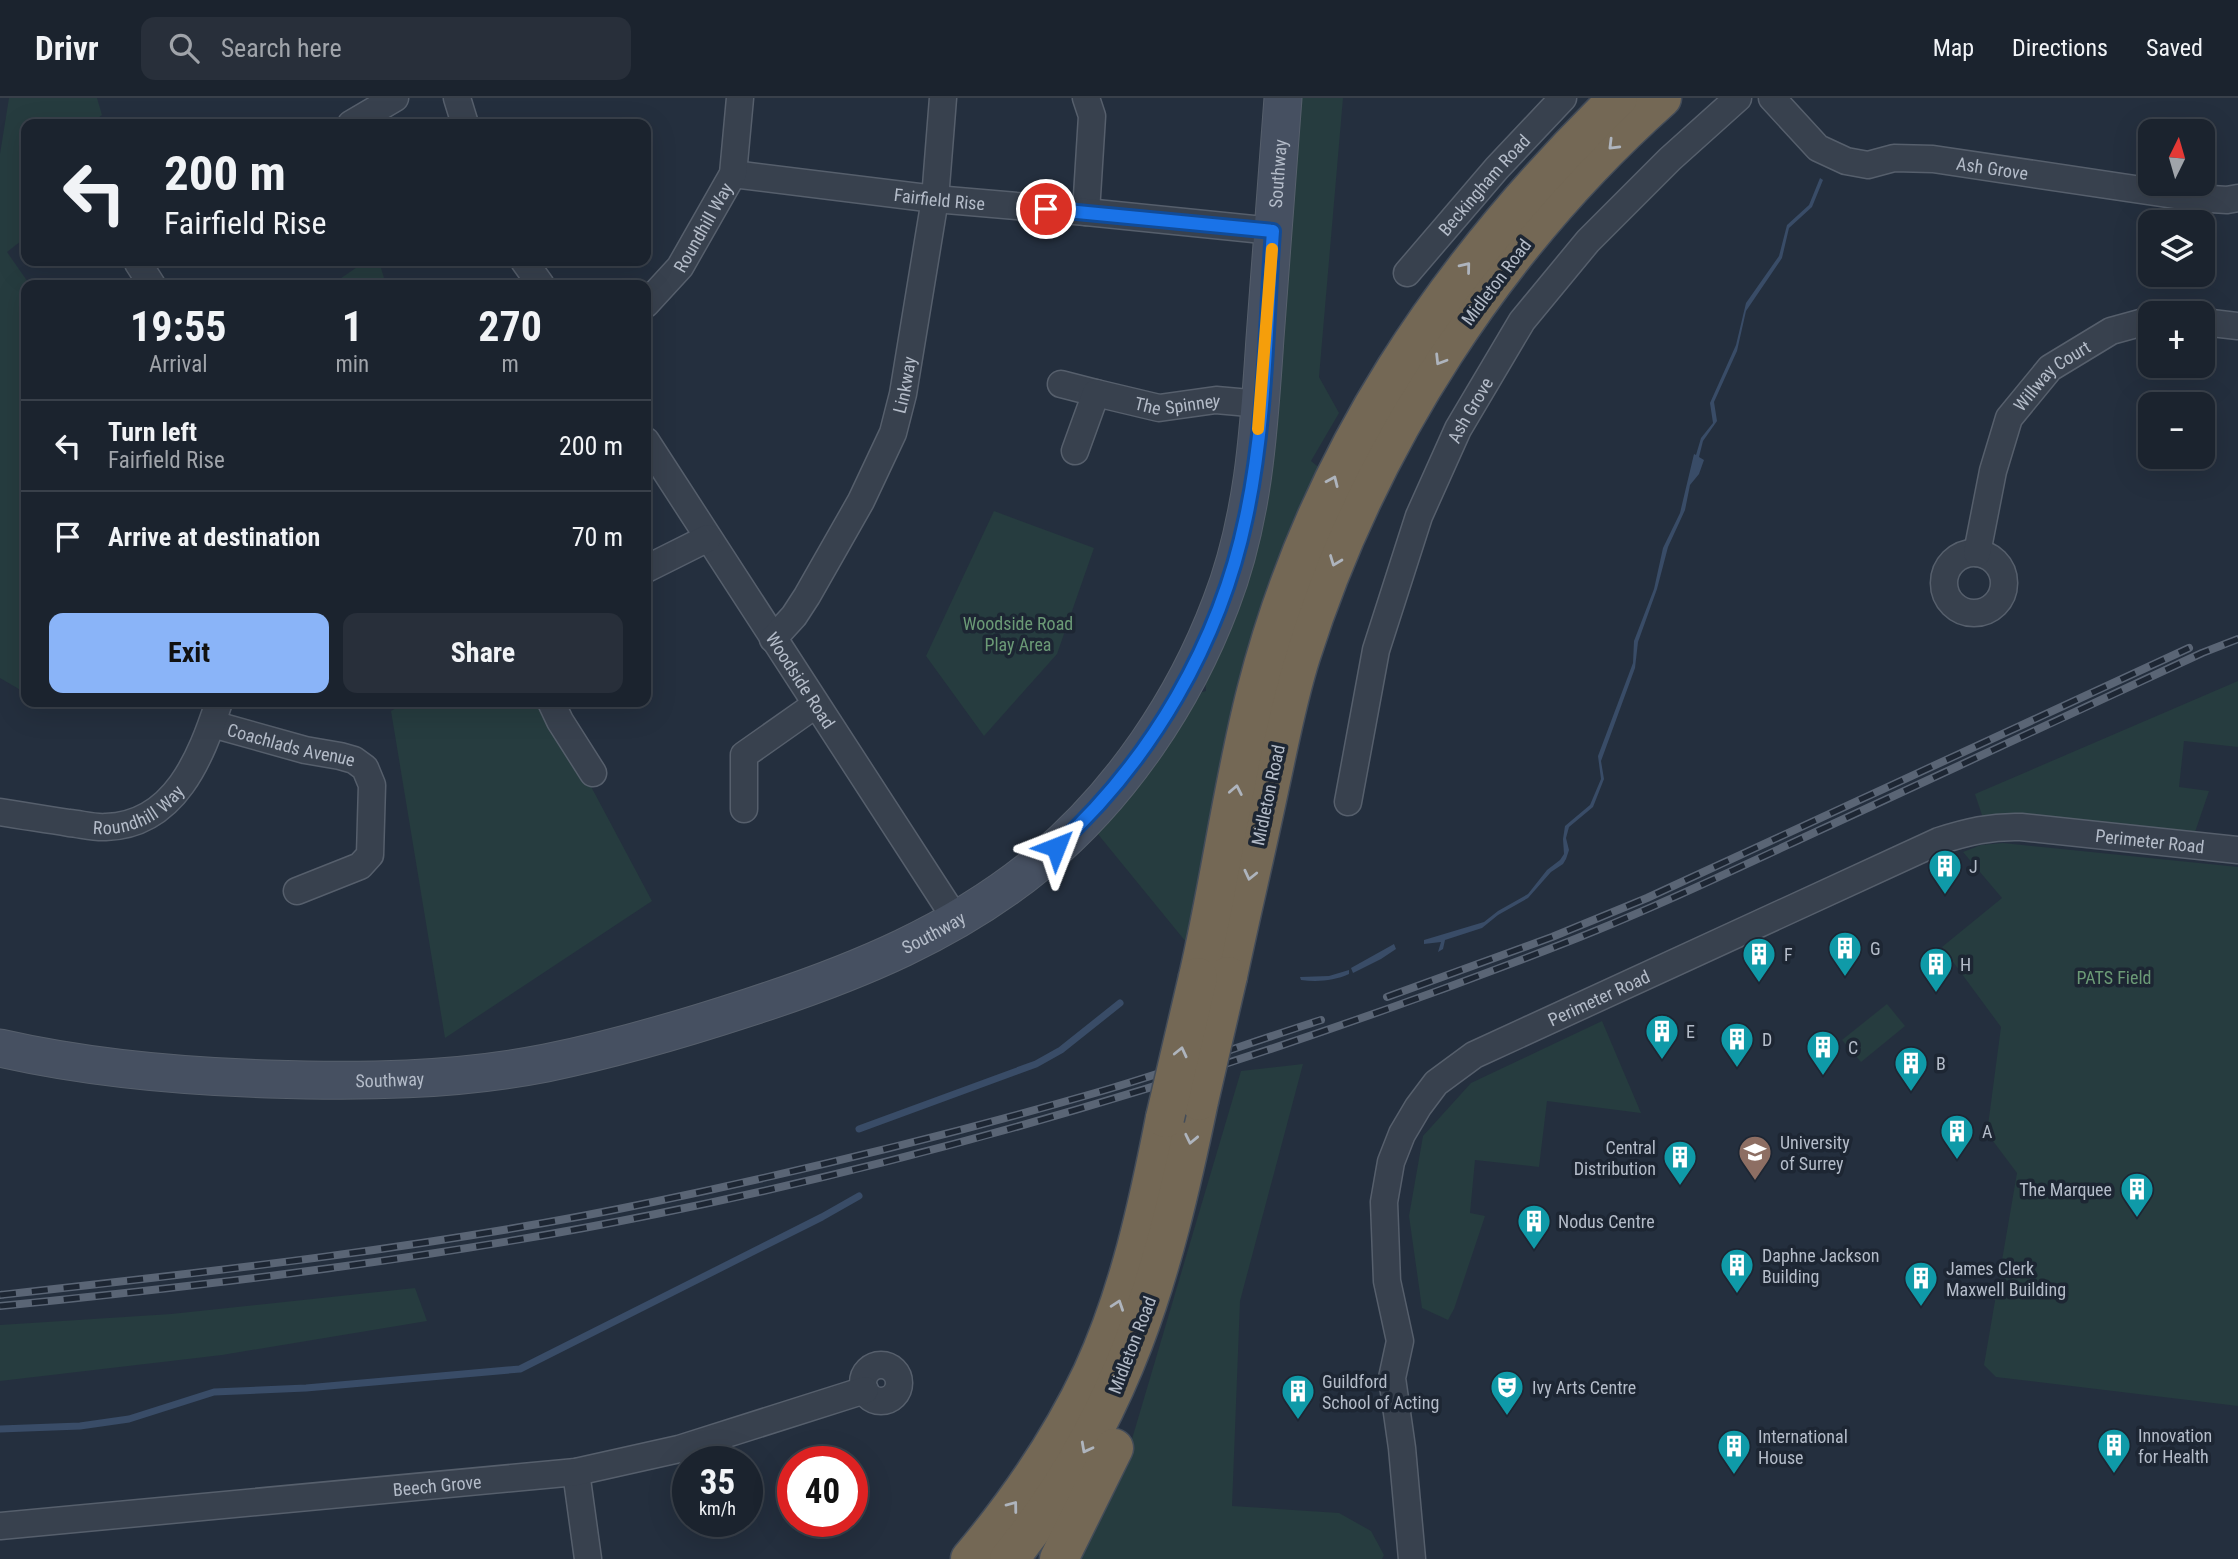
<!DOCTYPE html>
<meta charset="utf-8">
<style>
body{margin:0;font-family:"Roboto Condensed",sans-serif;background:#282f3a;color:#f1f3f6;height:100vh;display:flex;flex-direction:column;font-size:26px;white-space:nowrap}
*{box-sizing:border-box;margin:0}
p{font-size:23px;color:#a0a4aa}
.icon{flex:none;width:38px;height:38px;fill:none;stroke:currentColor;stroke-width:2;stroke-linecap:round;stroke-linejoin:round}
.map{position:relative;flex:1;overflow:hidden}
.side{position:absolute;left:21px;top:182px;width:630px;height:427px;display:flex;flex-direction:column;background:#1b232e;border-radius:14px;box-shadow:0 7px 28px #0002,0 0 0 2px #39404a}
.side>*{flex:none}
.banner{position:absolute;left:21px;top:21px;width:630px;height:147px;border-radius:14px;box-shadow:0 7px 28px #0002,0 0 0 2px #39404a;background:#1b232e;color:#f1f3f6;overflow:hidden}
.needle{width:46px;rotate:5deg}
.tools{position:absolute;left:2138px;top:21px;display:grid;gap:14px}
.tools a{display:grid;place-items:center;width:77px;height:77px;border-radius:14px;background:#1b232e;box-shadow:0 7px 28px #0002,0 0 0 2px #39404a;font-size:35px}
.speed{position:absolute;left:672px;top:1348px;display:flex;gap:14px;font-size:35px;font-weight:700;text-align:center}
.speed>*{display:grid;place-content:center;width:91px;height:91px;border-radius:50%;background:#1b232e;box-shadow:0 7px 28px #0002,0 0 0 2px #39404a;line-height:1}
.speed small{font-size:18px;font-weight:400}
.speed .limit{border:10px solid #d22;background:#fff;color:#111}
.pin{position:absolute;display:grid;place-items:center;width:60px;height:60px;color:#fff;margin:-30px;border:4px solid #fff;border-radius:50%;box-shadow:0 2px 7px #0007}
.me{position:absolute;width:77px;margin:-38px;rotate:45deg;stroke-linejoin:round;filter:drop-shadow(0 0 5px #0008)}
.turn{display:flex;align-items:center;gap:24px;height:147px;padding:0 28px;font-size:32px}
.turn .icon{width:91px;height:91px;stroke-width:2.5}
.turn b{display:block;font-size:49px;line-height:60px}
.eta{display:flex;justify-content:space-evenly;align-items:center;height:119px;text-align:center}
.eta b{font-size:42px;font-weight:700;line-height:49px}
.button{display:flex;gap:14px;margin-top:auto;padding:14px 28px}
.button a{flex:1;height:80px;border-radius:14px;background:#8ab4f8;color:#111;font-size:28px;font-weight:700;line-height:80px;text-align:center}
.button a+a{background:#282f3a;color:#f1f3f6}
ul{padding:0;list-style:none}
li{display:flex;align-items:center;gap:21px;height:91px;padding:0 28px;border-top:2px solid #39404a}
li div{flex:1}
li b{display:block;font-size:26px}
li em{font-style:normal}
header{display:flex;align-items:center;gap:42px;box-sizing:border-box;height:98px;padding:0 35px;background:#1b232e;border-bottom:2px solid #39404a}
header strong{font-size:33px}
nav{display:flex;gap:38px;margin-inline-start:auto;font-size:24px}
.search{width:490px;height:63px;background:#282f3a;display:flex;align-items:center;gap:18px;box-sizing:border-box;padding:0 24px;border-radius:14px;color:#a0a4aa;font-size:26px}
.map>svg:first-child{display:block}
.green{fill:#263c3f}
.water{fill:#394c67}
.lines{fill:none;stroke-linecap:round;stroke-linejoin:round}
.stream{stroke:#394c67;stroke-width:7}
.street-casing{stroke:#565f6c;stroke-width:29}
.secondary-casing{stroke:#565f6c;stroke-width:39}
.highway-casing{stroke:#434c59;stroke-width:41}
.street{stroke:#38414e;stroke-width:26}
.secondary{stroke:#465061;stroke-width:37}
.highway{stroke:#746855;stroke-width:38}
.rail-casing{stroke:#5a6575;stroke-width:8}
.rail{stroke:#1d2633;stroke-width:5;stroke-dasharray:16;stroke-linecap:butt}
.highway-bridge-casing{stroke:#434c59;stroke-width:41;stroke-linecap:butt}
.highway-bridge{stroke:#746855;stroke-width:38}
.oneway{stroke:#aeb4bd}
.route-casing{stroke:#114b97;stroke-width:18}
.route{stroke:#1a73e8;stroke-width:12}
.slow{stroke:#f59e0b;stroke-width:12}
.labels{text-anchor:middle;dominant-baseline:central;stroke-width:7;stroke-linejoin:round;paint-order:stroke}
.street-label{font-size:18px;fill:#b4bcc9;stroke:#1d2633}
.park-label{font-size:18px;fill:#6b9a76;stroke:#1d2633}
.poi-label{font-size:18px;fill:#b4bcc9;stroke:#1d2633;text-anchor:start}
</style>
<header>
<strong>Drivr</strong>
<div class="search"><svg class="icon" aria-label="search" viewBox="0 0 24 24"><circle cx="10" cy="10" r="6"/><path d="M15 15l6 6"/></svg>Search here</div>
<nav><a>Map</a><a>Directions</a><a>Saved</a></nav>
</header>
<div class="map">
<svg width="2238" height="1461" viewBox="0 0 2238 1461">
<rect width="100%" height="100%" fill="#242f3e"/>
<!-- green -->
<g class="green">
<polygon points="9,0 97,0 102,17 90,26 26,26 26,139 7,154 30,187 26,187 26,571 24,594 0,580 0,56"/>
<polygon points="1298,0 1343,0 1319,279 1339,315 1311,363 1322,372 1206,761 1186,844 1097,735 1158,662 1202,594 1206,593 1205,581"/>
<polygon points="366,163 379,163 386,187 331,187"/>
<polygon points="994,413 1094,450 1057,556 984,638 926,558"/>
<polygon points="2238,583 2238,649 2184,643 2179,689 2209,693 2194,737 1983,720 1975,696"/>
<polygon points="406,604 546,604 652,803 445,940 391,613"/>
<polygon points="2003,745 2238,769 2238,1308 1996,1279 1984,1267 2017,1075 1987,1035 2001,929 1942,849 2002,800 1963,754 1981,747"/>
<polygon points="1887,906 1905,928 1861,964 1842,942"/>
<polygon points="1602,923 1641,1015 1547,1003 1539,1069 1475,1062 1470,1115 1485,1118 1454,1211 1448,1222 1422,1210 1409,1118 1423,1038 1471,985"/>
<polygon points="1303,966 1240,1203 1232,1408 1339,1415 1371,1433 1384,1457 1382,1461 1076,1461 1132,1341 1241,973"/>
<polygon points="415,1190 427,1223 222,1257 0,1283 0,1227 171,1216"/>
</g>
<!-- water -->
<g class="water">
<polygon points="1820,80 1823,82 1812,109 1789,130 1782,160 1746,213 1737,253 1714,304 1717,323 1703,343 1699,359 1704,362 1699,376 1690,387 1685,412 1668,449 1657,491 1638,544 1635,570 1601,663 1604,681 1593,709 1569,729 1566,740 1569,752 1566,761 1563,766 1551,774 1528,800 1498,817 1482,830 1445,842 1443,851 1438,854 1441,844 1424,846 1424,842 1484,824 1498,813 1528,796 1547,772 1560,762 1564,756 1563,741 1565,728 1590,707 1601,681 1598,658 1633,565 1634,543 1654,491 1663,450 1680,415 1694,356 1696,357 1701,340 1713,325 1710,305 1736,247 1746,205 1779,158 1787,127 1809,107"/>
<polygon points="1394,846 1396,851 1381,861 1353,875 1351,870"/>
<path d="M1349 872V876C1334 883 1317 884 1301 882L1300 879 1329 878Z"/>
</g>
<g class="lines">
<!-- stream -->
<g class="stream">
<polyline points="859,1031 1036,966 1061,952 1120,905"/>
<polyline points="0,1331 80,1328 129,1321 214,1294 306,1290 520,1271 822,1119 859,1098"/>
</g>
<defs>
<g id="street">
<polyline points="457,0 465,26"/>
<polyline points="1086,0 1092,18 1086,114"/>
<path id="s1" d="M1772 0 1818 50 1846 63 1868 67 1894 60 1933 61 2195 100 2227 102 2238 100"/>
<polyline points="351,26 395,0"/>
<path id="s2" d="M733 76 935 101 1086 114 1273 133"/>
<polyline points="142,163 138,165 152,187"/>
<polyline points="524,163 541,187"/>
<path id="s3" d="M1407 175 1497 70 1563 0"/>
<path id="s4" d="M646 206 680 169 733 76 740 0"/>
<polyline points="2203,224 2238,228"/>
<polyline points="1061,286 1096,295"/>
<path id="s5" d="M646 343 957 823"/>
<path id="s6" d="M1075 353 1096 295 1159 310 1216 302 1261 306"/>
<circle cx="1974" cy="485" r="30"/>
<path id="s7" d="M1977 455 1993 373 2009 320 2050 270 2111 233 2151 222"/>
<polyline points="646,471 708,440"/>
<path id="s8" d="M773 541 794 518 807 498 861 403 893 335 903 296 935 101 943 0"/>
<polyline points="551,604 560,623 593,675"/>
<path id="s9" d="M212 626 305 652 340 658 354 662 365 670 372 687 370 757 360 768 297 793"/>
<path id="s10" d="M1348 704 1376 552 1419 418 1458 331 1522 223 1588 143 1670 61 1738 0"/>
<polyline points="744,711 744,657 815,607"/>
<path id="s11" d="M0 714C23 718 46 721 69 725 81 726 94 730 106 729 175 727 201 659 219 604"/>
<circle cx="881" cy="1285" r="18"/>
<polyline points="576,1374 588,1461"/>
<path id="s12" d="M0 1428 576 1374 679 1351 865 1292"/>
<path id="s13" d="M1412 1461 1402 1350 1392 1280 1400 1243 1387 1183 1384 1104 1391 1064 1402 1036 1418 1009 1436 985 1474 957 1939 743C1967 734 1991 728 2021 729L2238 752"/>
</g>
<g id="secondary">
<path id="s14" d="M0 950C88 970 177 978 268 981 361 984 454 983 546 965 615 951 683 931 750 909 855 875 956 834 1041 763 1121 696 1184 603 1221 505 1254 420 1259 330 1265 240 1271 160 1277 80 1283 0"/>
</g>
<g id="highway">
<path d="M1228 878C1241 816 1256 754 1269 692 1279 647 1287 602 1301 558 1369 344 1495 149 1662 0"/>
<path d="M1198 879C1220 785 1232 688 1256 594 1316 358 1446 168 1618 0"/>
<path d="M970 1461C1018 1404 1060 1343 1092 1275 1129 1195 1148 1107 1165 1020"/>
<path d="M1009 1461C1124 1320 1163 1177 1199 1003"/>
<polyline points="1059,1461 1114,1350"/>
</g>
</defs>
<!-- street casing -->
<use href="#street" class="street-casing"/>
<!-- secondary casing -->
<use href="#secondary" class="secondary-casing"/>
<!-- highway casing -->
<use href="#highway" class="highway-casing"/>
<!-- street -->
<use href="#street" class="street"/>
<!-- secondary -->
<use href="#secondary" class="secondary"/>
<!-- highway -->
<use href="#highway" class="highway"/>
<defs>
<g id="rail">
<polyline points="1387,899 1552,839 1647,800 2189,550"/>
<path d="M0 1197C218 1173 437 1149 653 1104 801 1073 949 1037 1095 995 1171 973 1246 946 1321 922"/>
<path d="M0 1208C220 1186 439 1160 656 1116 963 1054 1265 961 1557 848 1651 812 1742 768 1833 726 1956 669 2080 612 2202 555L2238 541"/>
</g>
</defs>
<!-- rail casing -->
<use href="#rail" class="rail-casing"/>
<!-- rail -->
<use href="#rail" class="rail"/>
<defs>
<g id="highway-bridge">
<polyline points="1199,1003 1228,878"/>
<polyline points="1165,1020 1198,879"/>
</g>
</defs>
<!-- highway-bridge casing -->
<use href="#highway-bridge" class="highway-bridge-casing"/>
<!-- highway-bridge -->
<use href="#highway-bridge" class="highway-bridge"/>
</g>
<!-- one-way arrows -->
<defs><path id="oneway-chevron" d="M-2-3.5L2.5 0L-2 3.5" fill="none" stroke-width="1.6" stroke-linecap="round" stroke-linejoin="round" transform="scale(1.75)"/></defs>
<g class="oneway">
<use href="#oneway-chevron" transform="translate(1613 47) rotate(135)"/>
<use href="#oneway-chevron" transform="translate(1466 169) rotate(-51)"/>
<use href="#oneway-chevron" transform="translate(1440 262) rotate(122)"/>
<use href="#oneway-chevron" transform="translate(1333 383) rotate(-66)"/>
<use href="#oneway-chevron" transform="translate(1335 463) rotate(111)"/>
<use href="#oneway-chevron" transform="translate(1236 692) rotate(-79)"/>
<use href="#oneway-chevron" transform="translate(1250 777) rotate(103)"/>
<use href="#oneway-chevron" transform="translate(1181 954) rotate(-77)"/>
<use href="#oneway-chevron" transform="translate(1191 1041) rotate(102)"/>
<use href="#oneway-chevron" transform="translate(1118 1207) rotate(-71)"/>
<use href="#oneway-chevron" transform="translate(1086 1350) rotate(118)"/>
<use href="#oneway-chevron" transform="translate(1013 1408) rotate(-53)"/>
</g>
<g class="lines">
<defs>
<path id="route" d="M1046 111 1273 133C1266 228 1266 326 1246 419 1220 544 1151 663 1056 749"/>
</defs>
<!-- route casing -->
<use href="#route" class="route-casing"/>
<!-- route -->
<use href="#route" class="route"/>
<!-- slow -->
<polyline class="slow" points="1258,331 1272,151"/>
</g>
<!-- icons -->
<defs>
<symbol id="building-pin" viewBox="-11 -11 22 30"><path d="M0 17L-7.5 6A9.5 9.5 0 1 1 7.5 6Z" fill="#0f9aa8" stroke="#1d2633"/><path d="M-4-6H4V6H1V3H-1V6H-4ZM-2.5-4.3h1.7v1.8h-1.7ZM.8-4.3h1.7v1.8H.8ZM-2.5-1h1.7V.8h-1.7ZM.8-1h1.7V.8H.8Z" fill="#fff"/></symbol>
<symbol id="university-pin" viewBox="-11 -11 22 30"><path d="M0 17L-7.5 6A9.5 9.5 0 1 1 7.5 6Z" fill="#8d6e63" stroke="#1d2633"/><path d="M0-5L7-2L0 1L-7-2ZM-4 1L0 2.5L4 1V4Q0 6-4 4Z" fill="#fff"/></symbol>
<symbol id="theatre-pin" viewBox="-11 -11 22 30"><path d="M0 17L-7.5 6A9.5 9.5 0 1 1 7.5 6Z" fill="#0f9aa8" stroke="#1d2633"/><path d="M-5-5.5Q0-4 5-5.5V0Q5 5 0 6Q-5 5-5 0ZM-3.3-2.5H-1v1.5H-3.3ZM1-2.5H3.3v1.5H1ZM-2.8 1Q0 5.5 2.8 1Z" fill="#fff"/></symbol>
</defs>
<g fill-rule="evenodd">
<use href="#building-pin" x="1926" y="749" width="38" height="52"/>
<use href="#building-pin" x="1826" y="831" width="38" height="52"/>
<use href="#building-pin" x="1740" y="837" width="38" height="52"/>
<use href="#building-pin" x="1917" y="847" width="38" height="52"/>
<use href="#building-pin" x="1643" y="914" width="38" height="52"/>
<use href="#building-pin" x="1718" y="922" width="38" height="52"/>
<use href="#building-pin" x="1804" y="930" width="38" height="52"/>
<use href="#building-pin" x="1892" y="946" width="38" height="52"/>
<use href="#building-pin" x="1938" y="1014" width="38" height="52"/>
<use href="#university-pin" x="1736" y="1035" width="38" height="52"/>
<use href="#building-pin" x="1661" y="1040" width="38" height="52"/>
<use href="#building-pin" x="2118" y="1072" width="38" height="52"/>
<use href="#building-pin" x="1515" y="1104" width="38" height="52"/>
<use href="#building-pin" x="1718" y="1148" width="38" height="52"/>
<use href="#building-pin" x="1902" y="1161" width="38" height="52"/>
<use href="#theatre-pin" x="1488" y="1270" width="38" height="52"/>
<use href="#building-pin" x="1279" y="1274" width="38" height="52"/>
<use href="#building-pin" x="2095" y="1328" width="38" height="52"/>
<use href="#building-pin" x="1715" y="1329" width="38" height="52"/>
</g>
<g class="labels">
<!-- street labels -->
<g class="street-label">
<text stroke="none"><textPath href="#s1" startOffset="247">Ash Grove</textPath></text>
<text stroke="none"><textPath href="#s14" startOffset="1841">Southway</textPath></text>
<text stroke="none"><textPath href="#s3" startOffset="117">Beckingham Road</textPath></text>
<text stroke="none"><textPath href="#s2" startOffset="208">Fairfield Rise</textPath></text>
<text stroke="none"><textPath href="#s4" startOffset="96">Roundhill Way</textPath></text>
<text transform="translate(1496 184) rotate(-53)">Midleton Road</text>
<text stroke="none"><textPath href="#s7" startOffset="200">Willway Court</textPath></text>
<text stroke="none"><textPath href="#s8" startOffset="289">Linkway</textPath></text>
<text stroke="none"><textPath href="#s6" startOffset="145">The Spinney</textPath></text>
<text stroke="none"><textPath href="#s10" startOffset="413">Ash Grove</textPath></text>
<text stroke="none"><textPath href="#s5" startOffset="285">Woodside Road</textPath></text>
<text stroke="none"><textPath href="#s9" startOffset="82">Coachlads Avenue</textPath></text>
<text transform="translate(1268 697) rotate(-78)">Midleton Road</text>
<text stroke="none"><textPath href="#s11" startOffset="144">Roundhill Way</textPath></text>
<text stroke="none"><textPath href="#s13" startOffset="1265">Perimeter Road</textPath></text>
<text stroke="none"><textPath href="#s14" startOffset="959">Southway</textPath></text>
<text stroke="none"><textPath href="#s13" startOffset="677">Perimeter Road</textPath></text>
<text stroke="none"><textPath href="#s14" startOffset="392">Southway</textPath></text>
<text transform="translate(1132 1247) rotate(-69)">Midleton Road</text>
<text stroke="none"><textPath href="#s12" startOffset="439">Beech Grove</textPath></text>
</g>
<!-- park labels -->
<g class="park-label">
<text x="1018" y="525">Woodside Road<tspan x="1018" dy="21">Play Area</tspan></text>
<text x="2114" y="879">PATS Field</text>
</g>
<!-- poi labels -->
<g class="poi-label">
<text x="1969" y="768">J</text>
<text x="1870" y="850">G</text>
<text x="1784" y="856">F</text>
<text x="1960" y="866">H</text>
<text x="1686" y="933">E</text>
<text x="1762" y="941">D</text>
<text x="1848" y="949">C</text>
<text x="1936" y="965">B</text>
<text x="1982" y="1033">A</text>
<text x="1780" y="1044">University<tspan x="1780" dy="21">of Surrey</tspan></text>
<text x="1656" y="1049" text-anchor="end">Central<tspan x="1656" dy="21">Distribution</tspan></text>
<text x="2112" y="1091" text-anchor="end">The Marquee</text>
<text x="1558" y="1123">Nodus Centre</text>
<text x="1762" y="1157">Daphne Jackson<tspan x="1762" dy="21">Building</tspan></text>
<text x="1946" y="1170">James Clerk<tspan x="1946" dy="21">Maxwell Building</tspan></text>
<text x="1322" y="1283">Guildford<tspan x="1322" dy="21">School of Acting</tspan></text>
<text x="1532" y="1289">Ivy Arts Centre</text>
<text x="2138" y="1337">Innovation<tspan x="2138" dy="21">for Health</tspan></text>
<text x="1758" y="1338">International<tspan x="1758" dy="21">House</tspan></text>
</g>
</g>
</svg>
<div class="tools">
<a><svg class="needle" viewBox="-14 -14 28 28"><path d="M0-13l5 13h-10z" fill="#e53935"/><path d="M0 13l5-13h-10z" fill="#a0a4aa"/></svg></a>
<a><svg class="icon" aria-label="layers" viewBox="0 0 24 24"><path d="M12 4l9 5-9 5-9-5zM3 14l9 5 9-5"/></svg></a>
<a>+</a>
<a>−</a>
</div>
<div class="speed"><div>35<small>km/h</small></div><div class="limit">40</div></div>
<div class="pin" style="left:1046px;top:111px;background:#d93025"><svg class="icon" aria-label="arrive" viewBox="0 0 24 24"><path d="M6 21V4h12l-3 4 3 4H6"/></svg></div>
<svg class="me" style="left:1056px;top:749px" viewBox="-20 -20 40 40"><path d="M0-17L14 15 0 8-14 15z" fill="#1a73e8" stroke="#fff" stroke-width="4"/></svg>
<div class="banner">
<div class="turn"><svg class="icon" aria-label="left" viewBox="0 0 24 24"><path d="M17 20v-9H6M10 6l-5 5 5 5"/></svg><div><b>200 m</b>Fairfield Rise</div></div>
</div>
<section class="side">
<div class="eta">
<div><b>19:55</b><p>Arrival</p></div>
<div><b>1</b><p>min</p></div>
<div><b>270</b><p>m</p></div>
</div>
<ul>
<li><svg class="icon" aria-label="left" viewBox="0 0 24 24"><path d="M17 20v-9H6M10 6l-5 5 5 5"/></svg><div><b>Turn left</b><p>Fairfield Rise</p></div><em>200 m</em></li>
<li><svg class="icon" aria-label="arrive" viewBox="0 0 24 24"><path d="M6 21V4h12l-3 4 3 4H6"/></svg><div><b>Arrive at destination</b></div><em>70 m</em></li>
</ul>
<div class="button"><a>Exit</a><a>Share</a></div>
</section>
</div>
